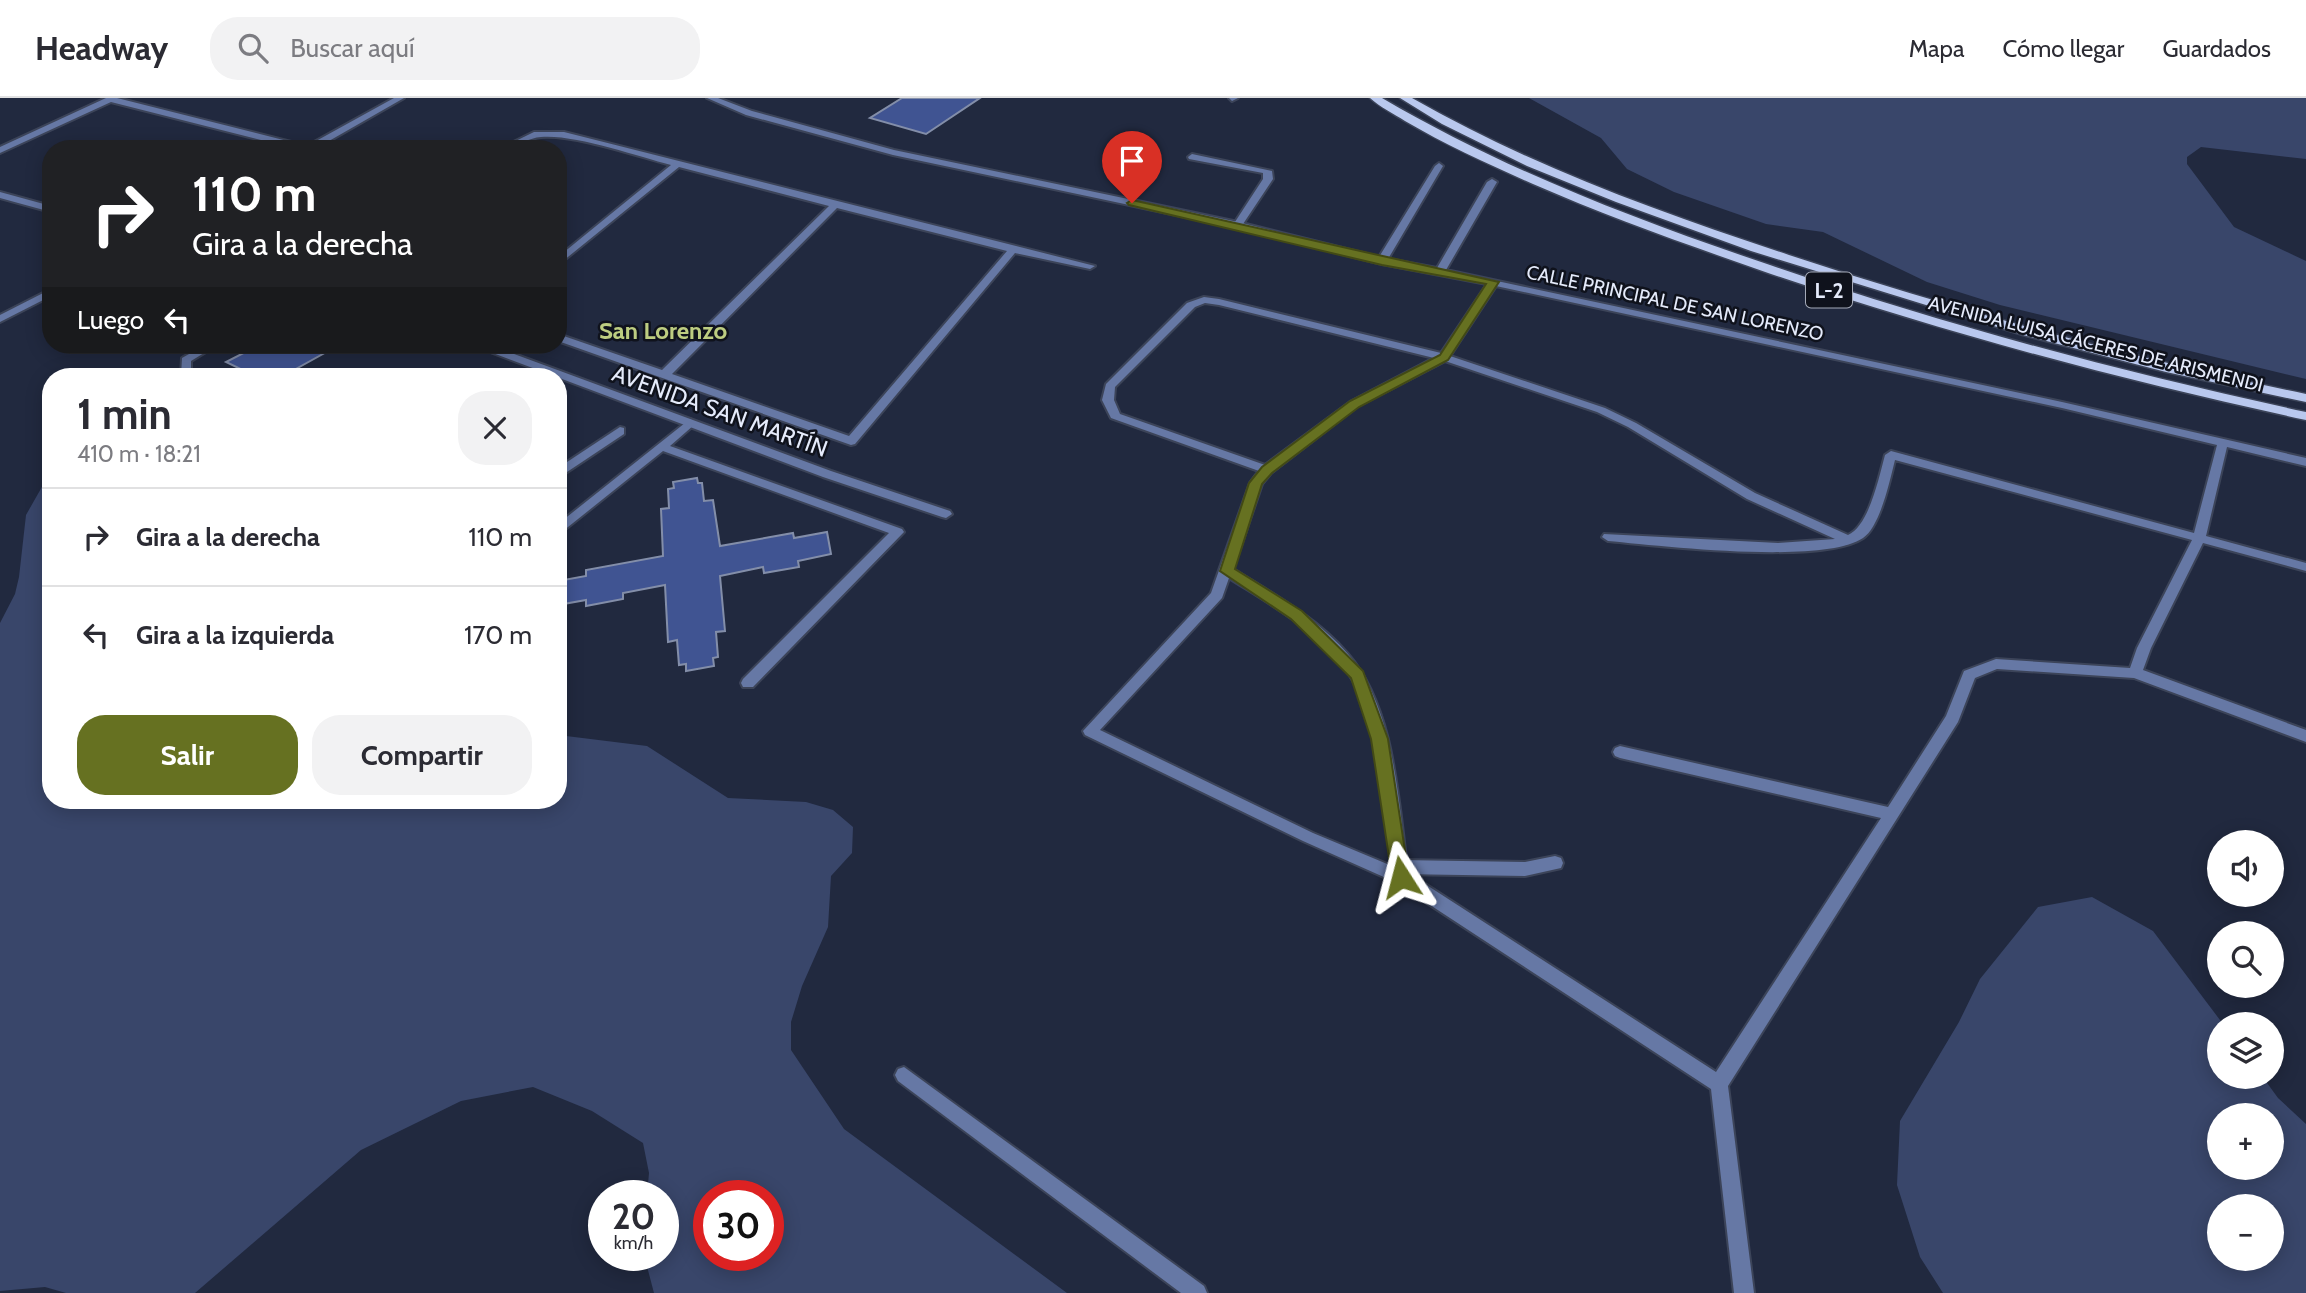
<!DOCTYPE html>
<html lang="es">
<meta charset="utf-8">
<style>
body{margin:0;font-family:Cabin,sans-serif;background:#f2f2f3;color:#2b2b33;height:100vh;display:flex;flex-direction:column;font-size:26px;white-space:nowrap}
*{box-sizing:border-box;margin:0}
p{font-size:23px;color:#7c7c81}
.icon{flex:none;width:38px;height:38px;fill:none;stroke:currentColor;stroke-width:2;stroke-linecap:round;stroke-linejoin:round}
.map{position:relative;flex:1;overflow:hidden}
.sheet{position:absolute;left:42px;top:270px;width:525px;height:441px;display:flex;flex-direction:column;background:#fff;border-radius:28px;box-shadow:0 4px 18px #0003}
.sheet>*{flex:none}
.banner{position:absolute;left:42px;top:42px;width:525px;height:214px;border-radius:28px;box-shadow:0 4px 18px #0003;background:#202124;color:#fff;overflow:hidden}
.buttons{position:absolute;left:2207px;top:732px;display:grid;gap:14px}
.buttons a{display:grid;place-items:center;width:77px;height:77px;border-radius:50%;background:#fff;box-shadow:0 4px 18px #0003;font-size:35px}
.speed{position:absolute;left:588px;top:1082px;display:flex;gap:14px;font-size:35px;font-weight:700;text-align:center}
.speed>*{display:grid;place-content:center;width:91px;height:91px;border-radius:50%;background:#fff;box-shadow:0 4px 18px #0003;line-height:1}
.speed small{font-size:18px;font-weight:400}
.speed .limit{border:10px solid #d22;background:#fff;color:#111}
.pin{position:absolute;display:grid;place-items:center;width:60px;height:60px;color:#fff;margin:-72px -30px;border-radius:50% 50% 50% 0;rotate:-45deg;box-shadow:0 0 7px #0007}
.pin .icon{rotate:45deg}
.me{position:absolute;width:77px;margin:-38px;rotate:351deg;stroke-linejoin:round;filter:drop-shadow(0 0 5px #0008)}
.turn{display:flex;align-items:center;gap:24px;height:147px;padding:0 35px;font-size:32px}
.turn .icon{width:91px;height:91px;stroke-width:2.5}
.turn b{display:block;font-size:49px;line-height:60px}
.then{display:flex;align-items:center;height:66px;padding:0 35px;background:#0003;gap:14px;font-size:26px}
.round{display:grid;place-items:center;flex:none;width:74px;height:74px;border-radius:28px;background:#f2f2f3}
.headline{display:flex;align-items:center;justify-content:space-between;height:119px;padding:0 35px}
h1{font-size:42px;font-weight:700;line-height:52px}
.action{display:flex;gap:14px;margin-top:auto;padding:14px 35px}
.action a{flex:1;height:80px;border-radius:28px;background:#667121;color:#fff;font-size:28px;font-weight:700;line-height:80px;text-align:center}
.action a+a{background:#f2f2f3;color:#2b2b33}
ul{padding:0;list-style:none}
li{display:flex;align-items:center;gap:21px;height:98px;padding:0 35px;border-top:2px solid #e1e1e2}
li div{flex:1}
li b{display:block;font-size:26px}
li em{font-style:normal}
header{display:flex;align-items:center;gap:42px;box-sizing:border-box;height:98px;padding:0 35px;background:#fff;border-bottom:2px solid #e1e1e2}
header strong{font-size:33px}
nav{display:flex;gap:38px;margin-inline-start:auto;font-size:24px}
.search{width:490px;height:63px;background:#f2f2f3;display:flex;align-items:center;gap:18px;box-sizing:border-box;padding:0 24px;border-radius:28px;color:#7c7c81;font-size:26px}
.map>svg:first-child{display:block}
.green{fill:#39466a;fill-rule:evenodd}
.building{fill:#405492;stroke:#838ea9;stroke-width:2}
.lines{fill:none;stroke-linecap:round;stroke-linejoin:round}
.lane-casing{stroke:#3c4459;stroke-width:4}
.street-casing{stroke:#3c4459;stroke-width:4}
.primary-casing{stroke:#3c4459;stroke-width:3}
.lane{fill:#6678a5;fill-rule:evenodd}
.street{fill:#6678a5;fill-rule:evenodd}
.primary{fill:#b9c8ee;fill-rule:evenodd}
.route{fill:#667121;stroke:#424915;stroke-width:2}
.labels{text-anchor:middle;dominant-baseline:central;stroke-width:5;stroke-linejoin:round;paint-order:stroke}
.far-street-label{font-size:19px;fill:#e5ebfb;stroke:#0f121c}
.shield{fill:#0f121c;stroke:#a5aab8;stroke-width:2}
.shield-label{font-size:21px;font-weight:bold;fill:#e5ebfb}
.street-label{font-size:23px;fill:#e5ebfb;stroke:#0f121c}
.far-district-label{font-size:24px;font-weight:bold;fill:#bdcd81;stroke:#0f121c}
</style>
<header>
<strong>Headway</strong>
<div class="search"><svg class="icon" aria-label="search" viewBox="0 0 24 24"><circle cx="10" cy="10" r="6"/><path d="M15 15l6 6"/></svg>Buscar aquí</div>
<nav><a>Mapa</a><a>Cómo llegar</a><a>Guardados</a></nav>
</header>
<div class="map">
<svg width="2306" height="1195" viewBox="0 0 2306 1195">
<rect width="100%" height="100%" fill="#21293f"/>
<!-- green -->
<g class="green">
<polygon points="1529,0 2306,0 2306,61 2201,49 2187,59 2187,66 2234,129 2306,163 2306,281 2000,207 1927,184 1823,134 1766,126 1674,94 1627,71 1601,40"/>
<path d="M51 373V702H558V637L647 648 728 700 806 704 833 712 853 729 852 755 831 778 828 829 802 888 791 924V952L844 1031 1067 1195H654L644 1157H663V1097H647L649 1075 643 1045 592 1013 533 989 461 1003 361 1052 195 1195H66L45 1189 0 1193V525L15 496 19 479 26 417ZM709 1097H768V1157H709Z"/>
<path d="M2092 799 2153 833 2223 926H2219V978H2262L2278 1000 2306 1026V1195H1943L1920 1159 1897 1087 1900 1023 1959 924 1980 881 2038 809ZM2219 1017H2272V1069H2219ZM2219 1108H2272V1160H2219Z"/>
</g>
<!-- building -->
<g class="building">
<polygon points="902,0 980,0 926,36 870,20"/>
<polygon points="259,247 339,247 283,278 255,278 226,264"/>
<polygon points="697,380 698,385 702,385 704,403 713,402 720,448 793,435 794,440 827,434 831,456 798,463 799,469 764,475 763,469 720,478 725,533 716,534 718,559 713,560 714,568 686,573 686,566 679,567 677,542 668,544 665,487 623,495 623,501 586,508 586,502 558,507 558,483 586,478 586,472 663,458 661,411 669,410 668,391 674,390 673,384"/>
</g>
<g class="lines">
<defs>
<g id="lane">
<polygon points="1229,0 1238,0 1232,3"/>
<polygon points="1192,56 1272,73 1273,81 1241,129 1233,127 1263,81 1263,75 1189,61 1188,59"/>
<polygon points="205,247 217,247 191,263 191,278 181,278 182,260"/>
<polygon points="690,321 696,325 694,327 670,348 902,431 904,434 753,589 743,589 741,585 743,581 889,435 663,353 558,437 558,426"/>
<polygon points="620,329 624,330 624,336 558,380 558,370"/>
<polygon points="1555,758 1561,760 1563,765 1561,770 1525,778 1399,776 1393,774 1391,769 1393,764 1399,762 1525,764"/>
</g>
<g id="street">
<polygon points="106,0 117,0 307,48 394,0 404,0 315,51 297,51 111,4 0,55 0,49"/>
<path d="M707 0H718L752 13 894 52 1238 124 1379 159 1435 68 1439 65 1443 68 1388 161 1437 170 1487 84 1492 81 1497 84 1446 172 2062 304 2306 360V368L2227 349 2206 438 2306 465V473L2203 445 2151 550 2143 572 2306 632V644L2134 580 1997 571 1975 580 1958 624 1728 988 1754 1195H1734L1711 991 1395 784 1303 743 1085 637 1083 633 1211 495 1250 385 1259 373 1111 320 1102 302 1106 286 1187 205 1204 199 1219 201 1441 255 1487 186 1382 166 1238 130 893 57 746 17ZM1496 188 2062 310 2217 347 2194 435 1891 353 1885 357C1879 379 1869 428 1848 437L1755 395 1636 325 1605 310 1450 258ZM1205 205 1219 207 1434 260 1350 304 1265 367 1120 316 1114 302 1115 289 1195 209ZM1445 263 1597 314 1628 329 1747 401 1835 441 1778 445 1604 436 1602 439 1608 443C1662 448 1823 467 1863 440 1880 429 1890 382 1895 362L2192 442 2137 550 2130 570 1996 561 1964 573 1946 618 1888 709 1620 648 1615 650 1613 654 1615 658 1620 660 1881 720 1716 974 1408 775C1398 706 1396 612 1348 556 1317 520 1273 496 1233 471L1262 386 1271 375 1358 308ZM1229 480C1273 508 1325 536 1352 581 1381 629 1384 712 1392 768L1313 735 1100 632 1222 500Z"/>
<path d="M534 34H564L1095 168 1090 171 1015 155 855 346 851 347 558 243V236L662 272 829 108 679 69 558 167V159L671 67C637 58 574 36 541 39 526 40 515 51 499 51ZM837 110 1007 153 849 338 672 276Z"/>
<polygon points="0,94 51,108 51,114 0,100"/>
<polygon points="51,191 51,198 0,224 0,217"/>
<polygon points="476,247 490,247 831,373 950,413 952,416 946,420 942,419 823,379 477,249"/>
<polygon points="904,969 1204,1188 1207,1195 1181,1195 898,983 895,977 898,971"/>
</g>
<g id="primary">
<path d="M1370 0H1382C1505 72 1636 122 1770 167 1946 227 2124 275 2306 314V322C2125 283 1946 235 1771 176 1691 148 1611 120 1533 86 1490 67 1446 47 1405 23 1394 16 1380 9 1370 0Z"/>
<path d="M1400 0H1412C1531 68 1659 114 1789 157 1959 213 2131 260 2306 296V304L2166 274 2023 237 1751 153 1616 104 1527 68 1442 26Z"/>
</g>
</defs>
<!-- lane casing -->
<use href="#lane" class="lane-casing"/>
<!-- street casing -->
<use href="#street" class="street-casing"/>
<!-- primary casing -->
<use href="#primary" class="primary-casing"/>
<!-- lane -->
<use href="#lane" class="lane"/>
<!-- street -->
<use href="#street" class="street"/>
<!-- primary -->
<use href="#primary" class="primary"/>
</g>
<!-- route -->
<polygon class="route" points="1132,102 1499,184 1448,262 1359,309 1272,375 1262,386 1235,471 1302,513 1363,573 1388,641 1409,779 1407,784 1394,784 1392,779 1371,641 1351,580 1291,521 1220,473 1249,385 1262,369 1350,303 1440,257 1486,186 1382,167 1129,107 1127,105"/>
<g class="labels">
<!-- far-street labels -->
<g class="far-street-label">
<text transform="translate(1675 205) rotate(12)">CALLE PRINCIPAL DE SAN LORENZO</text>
<text transform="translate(2096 246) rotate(14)">AVENIDA LUISA CÁCERES DE ARISMENDI</text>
</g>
<!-- shield labels -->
<rect class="shield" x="1806" y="174.5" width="46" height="35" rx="5"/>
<g class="shield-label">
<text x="1829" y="192">L-2</text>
</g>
<!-- street labels -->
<g class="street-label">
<text transform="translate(720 313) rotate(20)">AVENIDA SAN MARTÍN</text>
</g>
<!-- far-district labels -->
<g class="far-district-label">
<text x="663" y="232">San Lorenzo</text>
</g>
</g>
</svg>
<div class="buttons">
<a><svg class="icon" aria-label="sound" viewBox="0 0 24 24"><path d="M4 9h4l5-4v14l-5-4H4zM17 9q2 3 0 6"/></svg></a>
<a><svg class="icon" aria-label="search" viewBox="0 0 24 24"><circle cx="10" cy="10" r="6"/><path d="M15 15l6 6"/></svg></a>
<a><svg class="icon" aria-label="layers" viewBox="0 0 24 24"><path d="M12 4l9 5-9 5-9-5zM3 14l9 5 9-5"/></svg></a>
<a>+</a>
<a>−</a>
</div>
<div class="speed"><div>20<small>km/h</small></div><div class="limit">30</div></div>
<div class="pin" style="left:1132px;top:105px;background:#d93025"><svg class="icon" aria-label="arrive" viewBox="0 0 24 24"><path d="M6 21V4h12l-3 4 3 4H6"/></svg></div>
<svg class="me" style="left:1401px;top:779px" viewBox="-20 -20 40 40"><path d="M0-17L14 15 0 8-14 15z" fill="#667121" stroke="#fff" stroke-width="4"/></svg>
<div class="banner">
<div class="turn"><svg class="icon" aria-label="right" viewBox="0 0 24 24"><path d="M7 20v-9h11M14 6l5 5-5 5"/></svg><div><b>110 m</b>Gira a la derecha</div></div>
<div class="then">Luego<svg class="icon" aria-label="left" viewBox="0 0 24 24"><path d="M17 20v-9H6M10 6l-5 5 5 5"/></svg></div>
</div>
<section class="sheet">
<div class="headline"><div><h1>1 min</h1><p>410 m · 18:21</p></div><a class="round"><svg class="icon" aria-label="close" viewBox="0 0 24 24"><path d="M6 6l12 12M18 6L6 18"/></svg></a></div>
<ul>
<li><svg class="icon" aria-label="right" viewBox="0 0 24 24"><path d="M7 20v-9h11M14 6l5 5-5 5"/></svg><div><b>Gira a la derecha</b></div><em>110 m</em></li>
<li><svg class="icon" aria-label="left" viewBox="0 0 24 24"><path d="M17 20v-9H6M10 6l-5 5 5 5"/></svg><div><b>Gira a la izquierda</b></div><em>170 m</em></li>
</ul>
<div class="action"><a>Salir</a><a>Compartir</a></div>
</section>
</div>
